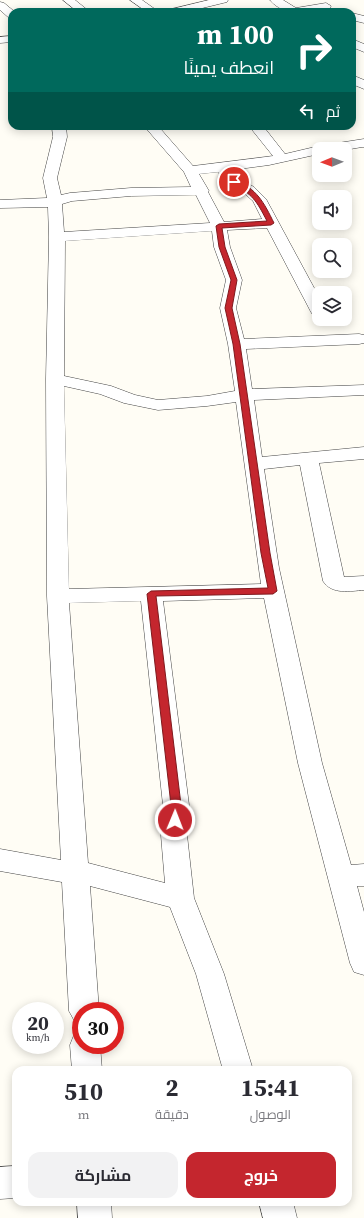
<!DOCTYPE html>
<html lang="ar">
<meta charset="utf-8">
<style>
body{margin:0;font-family:"Source Serif 4",Cairo,serif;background:#f2f2f3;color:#2b2b33;direction:rtl;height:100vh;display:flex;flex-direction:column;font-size:15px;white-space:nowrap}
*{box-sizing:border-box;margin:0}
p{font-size:13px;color:#7c7c81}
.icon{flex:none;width:22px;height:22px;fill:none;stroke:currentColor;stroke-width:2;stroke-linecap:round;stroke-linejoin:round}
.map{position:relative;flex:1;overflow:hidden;direction:ltr}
.details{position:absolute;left:12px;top:1066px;width:340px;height:140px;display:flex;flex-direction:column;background:#fff;border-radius:12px;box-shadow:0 2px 10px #0003;direction:rtl}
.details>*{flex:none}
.banner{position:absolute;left:8px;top:8px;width:348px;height:122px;border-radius:12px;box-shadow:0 2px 10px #0003;direction:rtl;background:#00695c;color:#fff;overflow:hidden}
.needle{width:26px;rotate:269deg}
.fabs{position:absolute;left:312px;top:142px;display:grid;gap:8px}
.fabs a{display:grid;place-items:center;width:40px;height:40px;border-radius:8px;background:#fff;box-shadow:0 2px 10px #0003;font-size:20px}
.speed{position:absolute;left:12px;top:1002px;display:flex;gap:8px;font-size:20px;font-weight:700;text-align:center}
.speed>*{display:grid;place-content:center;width:52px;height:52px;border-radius:50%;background:#fff;box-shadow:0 2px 10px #0003;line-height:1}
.speed small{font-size:10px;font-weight:400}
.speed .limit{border:6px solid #d22;background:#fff;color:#111}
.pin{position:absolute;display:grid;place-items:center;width:34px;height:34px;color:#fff;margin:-17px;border:2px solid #fff;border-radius:50%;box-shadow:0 1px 4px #0007}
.me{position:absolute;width:44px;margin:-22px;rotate:1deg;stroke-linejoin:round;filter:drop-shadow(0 0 3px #0008)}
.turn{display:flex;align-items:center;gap:14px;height:84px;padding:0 16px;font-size:18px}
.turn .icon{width:52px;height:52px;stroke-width:2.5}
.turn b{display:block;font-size:28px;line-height:34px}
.then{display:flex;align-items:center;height:38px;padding:0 16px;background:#0003;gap:8px;font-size:15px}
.eta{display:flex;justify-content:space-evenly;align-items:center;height:68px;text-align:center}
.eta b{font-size:24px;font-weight:700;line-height:28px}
.cta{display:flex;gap:8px;margin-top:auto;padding:8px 16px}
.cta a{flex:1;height:46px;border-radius:12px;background:#c4262e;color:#fff;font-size:16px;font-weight:700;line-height:46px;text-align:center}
.cta a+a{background:#f2f2f3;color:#2b2b33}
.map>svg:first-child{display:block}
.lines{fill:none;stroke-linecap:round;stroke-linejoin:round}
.minor-casing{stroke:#444;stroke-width:1}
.minor{fill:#fff;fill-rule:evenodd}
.route{fill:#c4262e;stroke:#7f191e}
</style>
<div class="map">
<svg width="364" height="1218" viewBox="0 0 364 1218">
<rect width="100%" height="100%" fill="#fffdf5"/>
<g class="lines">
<defs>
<g id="minor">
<polygon points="63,0 75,0 90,12 78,12"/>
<polygon points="130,0 142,0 159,12 147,12"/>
<polygon points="209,0 228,0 227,2 186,12 167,12 168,10"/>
<path d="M270 0H283L296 8 326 3 331 6 330 8C311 13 283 17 270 0Z"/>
<polygon points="0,2 4,3 15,12 12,12 12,18 8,17 0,10"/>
<polygon points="352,13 364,16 364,23 352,20"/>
<polygon points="12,36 12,42 0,43 0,37"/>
<polygon points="352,39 364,44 364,52 352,47"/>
<polygon points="352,75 364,80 364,89 352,84"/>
<path d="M52 126H66L67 137 57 178 61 195 70 193 131 188 191 187 184 172 144 126H158L193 166 273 156 249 126H263L285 154 319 146 364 139V147H362L345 150 319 149V154L269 165 231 170 239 179 254 187 266 199 319 297V317L313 315 311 312 267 228 227 230 230 247 242 280 236 308 244 339 359 334 364 335V343L359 344 246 349 252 389 364 385V395L254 400 262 457 364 447V459L319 463 344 577 364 576V590C350 591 332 595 323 581L300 465 264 469 279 568 322 763 351 865 364 864V886H357L364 912V975L354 972 350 963 298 763 264 598 163 601 189 805 187 835 194 898 224 974 253 1070H223L196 974 170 907 90 886 99 1011H81V1023L74 1020 69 1011 62 882 0 871V849L61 860 47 596 46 379 49 237 48 207 0 208V200L47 198 43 178 53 137ZM218 172 229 185 244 193 253 201 262 219 224 222 208 192 209 191 199 174ZM196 195 210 223 64 232 62 204 72 201 131 196ZM212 231 214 247 226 280 220 308 228 344 235 391 207 396 158 400 135 395 111 386 64 376 65 241ZM64 386 100 394 124 403 158 410 207 406 236 402 261 584 69 589ZM141 601 163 805 161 835 165 883 88 863 69 603Z"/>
<polygon points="81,1033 81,1045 100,1045 102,1070 72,1070 70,1045 74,1035"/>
<polygon points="16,1166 16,1198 0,1199 0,1167"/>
<polygon points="77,1202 111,1202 112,1218 78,1218"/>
<polygon points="259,1202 293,1202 297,1218 263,1218"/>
</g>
</defs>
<!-- minor casing -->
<use href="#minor" class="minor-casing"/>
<!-- minor -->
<use href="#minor" class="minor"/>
</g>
<!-- route -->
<path class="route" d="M234 180C257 188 264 203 274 223L271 225 222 228 225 247 237 280 232 308 240 344 270 553 277 591 273 594 156 596 181 805 179 823 175 824 171 823 170 820 171 805 147 594 151 591 268 588 261 553 233 344 225 308 231 280 219 247 216 226 219 224 267 221C256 200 253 195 232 183L231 182Z"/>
</svg>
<div class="fabs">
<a><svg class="needle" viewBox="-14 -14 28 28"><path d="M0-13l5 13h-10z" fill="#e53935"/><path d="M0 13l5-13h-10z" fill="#7c7c81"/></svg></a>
<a><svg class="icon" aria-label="sound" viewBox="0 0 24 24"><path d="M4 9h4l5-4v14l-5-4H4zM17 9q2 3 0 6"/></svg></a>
<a><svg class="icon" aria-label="search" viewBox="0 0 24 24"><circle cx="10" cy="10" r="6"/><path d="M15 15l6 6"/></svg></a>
<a><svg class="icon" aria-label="layers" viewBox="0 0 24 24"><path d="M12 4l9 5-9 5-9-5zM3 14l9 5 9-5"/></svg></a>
</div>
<div class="speed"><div>20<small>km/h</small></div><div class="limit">30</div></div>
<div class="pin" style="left:234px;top:182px;background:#d93025"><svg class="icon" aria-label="arrive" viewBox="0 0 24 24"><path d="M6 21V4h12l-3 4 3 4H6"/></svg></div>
<svg class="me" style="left:175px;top:820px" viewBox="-20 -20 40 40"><circle r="17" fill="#c4262e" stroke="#fff" stroke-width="3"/><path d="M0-11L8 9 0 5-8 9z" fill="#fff"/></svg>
<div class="banner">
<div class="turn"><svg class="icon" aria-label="right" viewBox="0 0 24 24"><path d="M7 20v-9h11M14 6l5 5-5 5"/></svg><div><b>100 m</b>انعطف يمينًا</div></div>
<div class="then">ثم<svg class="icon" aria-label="left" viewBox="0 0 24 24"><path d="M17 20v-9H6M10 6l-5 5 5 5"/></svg></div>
</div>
<section class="details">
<div class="eta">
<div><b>15:41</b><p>الوصول</p></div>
<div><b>2</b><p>دقيقة</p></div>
<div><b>510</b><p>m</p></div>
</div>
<div class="cta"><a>خروج</a><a>مشاركة</a></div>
</section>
</div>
